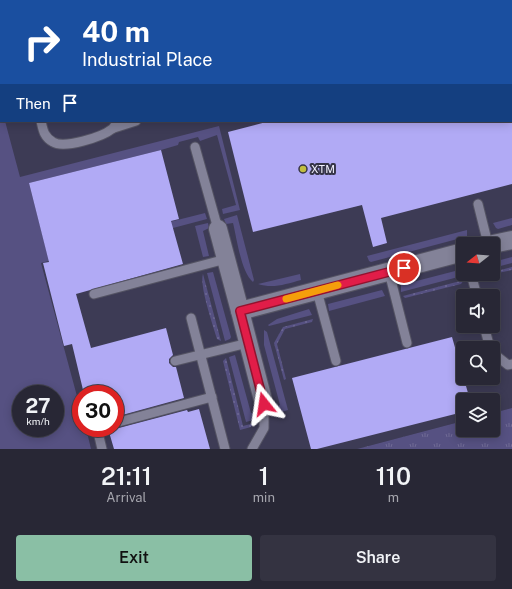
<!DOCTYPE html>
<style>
body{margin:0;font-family:"Public Sans",sans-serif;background:#343341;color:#f1f3f6;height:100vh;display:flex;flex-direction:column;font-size:15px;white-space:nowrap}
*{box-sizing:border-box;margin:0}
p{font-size:13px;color:#a5a5ad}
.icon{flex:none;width:22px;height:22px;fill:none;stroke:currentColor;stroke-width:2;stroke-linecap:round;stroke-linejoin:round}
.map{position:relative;height:449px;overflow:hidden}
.details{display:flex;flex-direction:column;background:#282735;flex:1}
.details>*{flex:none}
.hud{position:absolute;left:0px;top:0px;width:512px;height:122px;box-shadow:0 2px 10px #0003,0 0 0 1px #444450;background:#1a4fa0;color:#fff;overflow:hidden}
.needle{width:26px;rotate:253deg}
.controls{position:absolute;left:456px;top:237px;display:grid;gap:8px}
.controls a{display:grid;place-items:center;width:44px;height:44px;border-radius:4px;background:#282735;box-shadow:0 2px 10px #0003,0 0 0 1px #444450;font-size:20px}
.speed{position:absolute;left:12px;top:385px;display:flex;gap:8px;font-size:20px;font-weight:700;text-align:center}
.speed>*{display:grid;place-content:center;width:52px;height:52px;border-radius:50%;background:#282735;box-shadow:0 2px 10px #0003,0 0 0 1px #444450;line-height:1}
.speed small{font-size:10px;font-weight:400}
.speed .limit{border:6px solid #d22;background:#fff;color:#111}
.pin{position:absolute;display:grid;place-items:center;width:34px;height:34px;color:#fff;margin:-17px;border:2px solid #fff;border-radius:50%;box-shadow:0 1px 4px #0007}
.me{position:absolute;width:44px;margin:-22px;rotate:345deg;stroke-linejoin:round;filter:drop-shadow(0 0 3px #0008)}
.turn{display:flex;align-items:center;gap:14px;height:84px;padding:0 16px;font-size:18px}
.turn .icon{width:52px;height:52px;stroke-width:2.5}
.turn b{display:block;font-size:28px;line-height:34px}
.then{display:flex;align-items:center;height:38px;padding:0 16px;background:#0003;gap:8px;font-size:15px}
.eta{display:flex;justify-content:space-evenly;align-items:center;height:68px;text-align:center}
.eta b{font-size:24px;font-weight:600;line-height:28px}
.cta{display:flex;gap:8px;margin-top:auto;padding:8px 16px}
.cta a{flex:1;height:46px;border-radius:4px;background:#8abfa5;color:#111;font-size:16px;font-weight:600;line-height:46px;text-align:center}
.cta a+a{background:#343341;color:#f1f3f6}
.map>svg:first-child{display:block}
.built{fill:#3d3b55;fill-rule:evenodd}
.grass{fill:#565182;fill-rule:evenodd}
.park{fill:url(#park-tufts)}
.garden{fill:url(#garden-dots)}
.building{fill:#b1aaf5}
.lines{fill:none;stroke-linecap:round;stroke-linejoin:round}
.lane-casing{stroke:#545363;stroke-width:11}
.street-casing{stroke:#545363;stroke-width:20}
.lane{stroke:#838298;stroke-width:9}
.street{stroke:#838298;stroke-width:18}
.route-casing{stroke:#92132f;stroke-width:10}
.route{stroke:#e11d48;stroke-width:7}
.slow{stroke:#f59e0b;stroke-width:7}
.poi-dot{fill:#c1be40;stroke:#353447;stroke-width:1.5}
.labels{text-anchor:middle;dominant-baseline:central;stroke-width:4;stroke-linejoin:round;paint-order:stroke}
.poi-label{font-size:11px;fill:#f2f1fe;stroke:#353447;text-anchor:start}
</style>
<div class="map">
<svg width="512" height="449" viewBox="0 0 512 449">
<defs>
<pattern id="park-tufts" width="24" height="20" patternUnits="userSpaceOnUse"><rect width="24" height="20" fill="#565182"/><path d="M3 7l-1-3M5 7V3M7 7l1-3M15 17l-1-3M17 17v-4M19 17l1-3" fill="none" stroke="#6f6a95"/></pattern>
<pattern id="garden-dots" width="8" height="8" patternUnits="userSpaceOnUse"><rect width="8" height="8" fill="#565182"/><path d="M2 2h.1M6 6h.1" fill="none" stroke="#6f6a95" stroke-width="1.8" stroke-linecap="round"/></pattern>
</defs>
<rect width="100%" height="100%" fill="#353447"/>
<!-- built -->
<path class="built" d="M0 0H512V408L493 413V400H463V421L357 449H0ZM1 1H511V121H1ZM463 244H493V274H463ZM463 296H493V326H463ZM463 348H493V378H463ZM21 394H55V428H21ZM81 394H115V428H81Z"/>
<!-- grass -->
<g class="grass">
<path d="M0 100 1 121H5L20 177 219 126 240 210 223 214 222 209 236 205 217 135 200 141 198 137 179 142 178 145 161 150 29 183 47 253 205 213 207 219 41 263 81 411V428H86L91 449H0ZM21 394H55V428H21Z"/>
<path d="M237 215 254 280 253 282C241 272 237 239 233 223L226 224 224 219Z"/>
<polygon points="512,218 512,225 498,229 496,228 493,223"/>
<polygon points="208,223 209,228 203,231 209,256 203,257 195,226"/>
<polygon points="467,230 467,236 465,237 371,262 369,261 367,256"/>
<polygon points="512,257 512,263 493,268 493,262"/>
<polygon points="459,270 462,276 401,292 401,285"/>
<polygon points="213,272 231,337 230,339 225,341 207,273"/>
<path d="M300 274 301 280C286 284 273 289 258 284Z"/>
<polygon points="382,290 385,296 329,311 328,304"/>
<polygon points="309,309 312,315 269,326 268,325 277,319"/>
<polygon points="264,330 267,332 288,410 268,416 269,408 280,405 264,345"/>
<polygon points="235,355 251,413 257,412 257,419 246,422 229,357"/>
</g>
<!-- park -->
<polygon class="park" points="512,408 512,449 357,449 463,421 463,430 493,430 493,413"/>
<!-- garden -->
<g class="garden">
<polygon points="512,267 512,270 488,275 493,274 493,272"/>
<path d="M203 274 221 341 217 339C213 325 199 285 203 274Z"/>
<polygon points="464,280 461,284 405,298 403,296"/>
<polygon points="313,319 312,322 285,329 277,344 286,379 284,380 274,343 283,327"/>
<polygon points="226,358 243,426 254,423 251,427 240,430 223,361"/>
</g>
<!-- building -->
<g class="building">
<polygon points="270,121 512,121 512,184 381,218 387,243 373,247 362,205 253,232 228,132"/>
<polygon points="161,150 179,219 171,221 183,264 76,294 91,348 166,328 173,355 169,359 169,363 173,367 176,367 184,398 115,417 115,394 84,394 72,344 64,346 43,263 49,262 29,183"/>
<polygon points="452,337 470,400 463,400 463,412 317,449 311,449 292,378"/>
<polygon points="199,409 210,449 114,449 109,432 115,429 187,410 188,412"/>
</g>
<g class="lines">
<defs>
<g id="lane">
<polyline points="9,0 9,1"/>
<polyline points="86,0 86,1"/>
<polyline points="162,0 162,1"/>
<path d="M41 121C43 130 44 137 53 142 64 149 102 137 112 129 115 127 116 124 117 121"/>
<polyline points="114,128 136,121"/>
<polyline points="195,147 218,229"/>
<polyline points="478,204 488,244"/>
<polyline points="389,272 407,343"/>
<polyline points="471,274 477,296"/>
<polyline points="317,291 336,361"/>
<polyline points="94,294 226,259"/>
<polyline points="191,318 225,449"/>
<polyline points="484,326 490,348"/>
<polyline points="493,353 508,365 512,364"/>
<polyline points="175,361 248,343"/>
<polyline points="115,423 212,397"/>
<polyline points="97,428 102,449"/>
<polyline points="252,449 264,428 264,404"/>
</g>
<g id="street">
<polyline points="218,229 240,311"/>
<polyline points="493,244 512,240"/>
<polyline points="264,404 240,311 463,252"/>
</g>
</defs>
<!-- lane casing -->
<use href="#lane" class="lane-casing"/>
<!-- street casing -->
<use href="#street" class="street-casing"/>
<!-- lane -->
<use href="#lane" class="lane"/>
<!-- street -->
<use href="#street" class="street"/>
</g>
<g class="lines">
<defs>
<polyline id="route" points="264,404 240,311 404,268"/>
</defs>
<!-- route casing -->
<use href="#route" class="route-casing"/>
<!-- route -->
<use href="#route" class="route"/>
<!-- slow -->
<polyline class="slow" points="286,299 338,285"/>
</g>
<!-- markers -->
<circle class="poi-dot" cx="303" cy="169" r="4"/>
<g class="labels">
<!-- poi labels -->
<g class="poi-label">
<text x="311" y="169">XTM</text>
</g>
</g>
</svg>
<div class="controls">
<a><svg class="needle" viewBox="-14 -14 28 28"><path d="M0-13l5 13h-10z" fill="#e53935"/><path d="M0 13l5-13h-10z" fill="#a5a5ad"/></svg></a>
<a><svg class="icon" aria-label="sound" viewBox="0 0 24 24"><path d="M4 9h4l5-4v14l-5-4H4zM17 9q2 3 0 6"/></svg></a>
<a><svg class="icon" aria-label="search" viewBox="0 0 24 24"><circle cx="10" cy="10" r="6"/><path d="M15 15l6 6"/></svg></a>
<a><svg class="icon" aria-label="layers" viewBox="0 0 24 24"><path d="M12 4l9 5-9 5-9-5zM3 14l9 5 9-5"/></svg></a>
</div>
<div class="speed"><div>27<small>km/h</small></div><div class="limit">30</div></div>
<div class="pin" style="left:404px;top:268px;background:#d93025"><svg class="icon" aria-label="arrive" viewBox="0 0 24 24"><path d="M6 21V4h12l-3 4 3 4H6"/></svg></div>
<svg class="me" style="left:264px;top:404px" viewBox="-20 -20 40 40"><path d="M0-17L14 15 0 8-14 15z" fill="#e11d48" stroke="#fff" stroke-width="4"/></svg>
<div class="hud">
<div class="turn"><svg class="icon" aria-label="right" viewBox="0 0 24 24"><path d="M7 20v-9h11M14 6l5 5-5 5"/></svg><div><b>40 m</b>Industrial Place</div></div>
<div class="then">Then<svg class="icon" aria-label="arrive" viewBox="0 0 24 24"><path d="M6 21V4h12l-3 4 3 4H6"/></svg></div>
</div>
</div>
<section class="details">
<div class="eta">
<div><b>21:11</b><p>Arrival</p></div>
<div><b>1</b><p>min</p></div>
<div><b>110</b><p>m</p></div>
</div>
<div class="cta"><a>Exit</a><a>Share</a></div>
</section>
